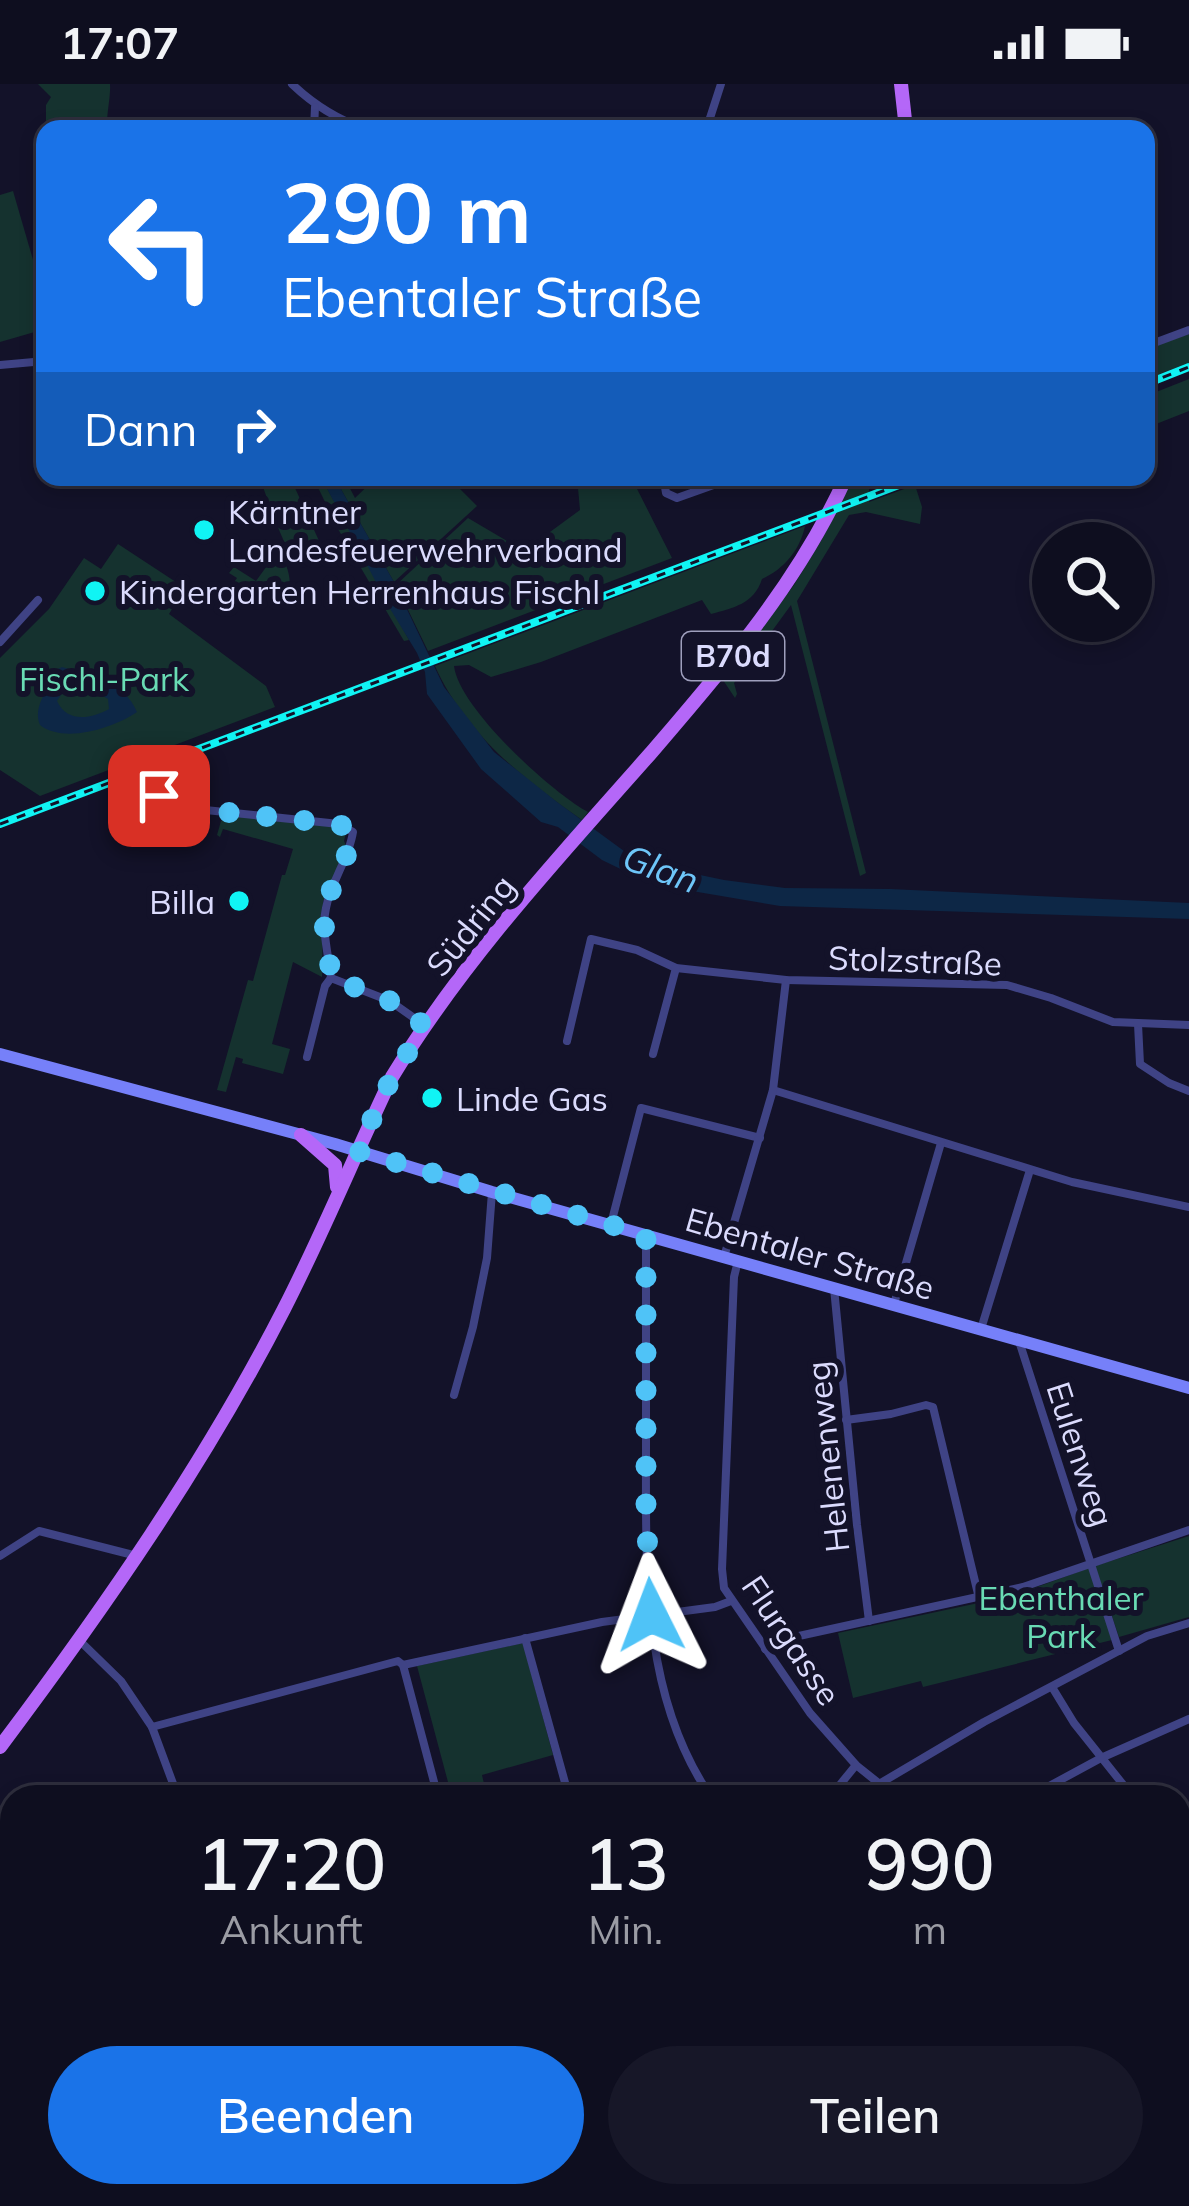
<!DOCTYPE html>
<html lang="de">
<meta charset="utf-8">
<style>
body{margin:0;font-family:Mulish,sans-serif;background:#171728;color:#f1f3f6;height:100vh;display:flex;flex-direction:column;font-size:45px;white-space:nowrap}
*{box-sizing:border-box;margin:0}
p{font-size:39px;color:#9b9ca4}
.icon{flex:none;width:66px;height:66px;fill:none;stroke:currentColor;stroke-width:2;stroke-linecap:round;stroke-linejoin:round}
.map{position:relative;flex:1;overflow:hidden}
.details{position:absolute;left:0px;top:1701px;width:1191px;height:423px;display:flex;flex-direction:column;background:#0e0e1f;border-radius:36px 36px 0 0;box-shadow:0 6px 18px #0003,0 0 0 3px #2e2e3d}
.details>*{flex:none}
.guide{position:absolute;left:36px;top:36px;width:1119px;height:366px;border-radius:24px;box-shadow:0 6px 18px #0003,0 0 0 3px #2e2e3d;background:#1a73e8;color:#fff;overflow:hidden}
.tools{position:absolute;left:1032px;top:438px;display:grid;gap:24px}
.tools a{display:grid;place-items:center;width:120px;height:120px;border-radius:50%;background:#0e0e1f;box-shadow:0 6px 18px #0003,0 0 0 3px #2e2e3d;font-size:60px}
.pin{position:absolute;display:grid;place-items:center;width:102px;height:102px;color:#fff;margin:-51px;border-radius:24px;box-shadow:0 6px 18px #0006}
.me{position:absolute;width:132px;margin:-66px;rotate:357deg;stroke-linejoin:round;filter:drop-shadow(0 0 9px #0008)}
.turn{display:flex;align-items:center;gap:42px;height:252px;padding:0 48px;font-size:54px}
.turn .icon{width:156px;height:156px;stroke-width:2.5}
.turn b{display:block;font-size:84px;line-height:102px}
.then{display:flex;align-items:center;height:114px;padding:0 48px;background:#0003;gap:24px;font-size:45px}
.eta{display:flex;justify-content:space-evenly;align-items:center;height:204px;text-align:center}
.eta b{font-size:72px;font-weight:600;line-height:84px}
.primary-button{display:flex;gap:24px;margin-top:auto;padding:24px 48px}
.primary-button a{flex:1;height:138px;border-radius:72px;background:#1a73e8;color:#fff;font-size:48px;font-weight:600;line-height:138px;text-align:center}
.primary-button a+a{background:#171728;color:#f1f3f6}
.status{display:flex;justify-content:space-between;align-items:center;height:84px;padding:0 60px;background:#0e0e1f;direction:ltr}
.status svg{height:33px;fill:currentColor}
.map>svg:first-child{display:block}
.green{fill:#15322f}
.water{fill:#0d2746;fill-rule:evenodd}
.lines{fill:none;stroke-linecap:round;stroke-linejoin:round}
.stream{stroke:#0d2746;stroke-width:3}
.minor{stroke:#3f4385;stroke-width:8}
.secondary{stroke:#7680f9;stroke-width:12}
.primary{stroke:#b467f8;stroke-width:14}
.rail-casing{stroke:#10f4f4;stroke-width:8}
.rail{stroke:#131229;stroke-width:3;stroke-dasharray:9;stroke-linecap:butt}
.route{stroke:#4fc3f7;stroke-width:21;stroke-dasharray:0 37.8}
.poi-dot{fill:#10f4f4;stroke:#131229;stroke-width:4.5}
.labels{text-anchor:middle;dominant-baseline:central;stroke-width:12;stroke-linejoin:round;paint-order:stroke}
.shield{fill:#131229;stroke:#9f9fbd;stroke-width:3}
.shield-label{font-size:30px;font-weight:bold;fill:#dbdbfd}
.poi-label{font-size:33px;fill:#dbdbfd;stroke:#131229;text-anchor:start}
.park-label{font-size:33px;fill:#69dbb4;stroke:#131229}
.street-label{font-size:33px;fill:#dbdbfd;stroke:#131229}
.water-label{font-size:36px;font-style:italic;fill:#6ec6f9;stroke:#131229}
</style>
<div class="status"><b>17:07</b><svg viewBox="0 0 49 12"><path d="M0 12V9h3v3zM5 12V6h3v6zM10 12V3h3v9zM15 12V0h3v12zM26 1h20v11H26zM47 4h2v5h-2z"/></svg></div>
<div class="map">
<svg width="1189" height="2122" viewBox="0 0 1189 2122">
<rect width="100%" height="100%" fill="#131229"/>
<!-- green -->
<g class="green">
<path d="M38 0H110C111 14 105 35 108 45H46V21L51 13Z"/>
<polygon points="13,107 45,217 45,245 0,258 0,111"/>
<polygon points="1189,250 1189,279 1146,295 1146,265"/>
<polygon points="1189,295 1189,327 1146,344 1146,312"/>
<path d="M276 393H290L320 459 322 463C315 468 303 478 294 473 285 468 266 410 261 398Z"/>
<polygon points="313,393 321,393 409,556 404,557 338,445"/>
<polygon points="334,393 344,393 355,414 377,393 448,393 477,422 394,498"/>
<polygon points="577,393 631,393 672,474 428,567 396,501 468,434 524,467 580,426"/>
<polygon points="853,393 890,393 869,400 869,418 915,401 922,423 920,440 866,428 849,431 797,517 866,789 860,792 791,521 734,599 737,610 735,614 723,596 794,501 821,457"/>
<path d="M805 442C800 466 784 485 762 495 754 520 733 524 711 530L702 516 541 578 491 593 469 581 454 582C459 624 551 708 588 728L582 736C523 695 465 649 435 582Z"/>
<polygon points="118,460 185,504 169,530 266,602 275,623 40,712 0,686 0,574 49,525 84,474 101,485"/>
<path d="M276 476 286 481C296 508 285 517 260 507L247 522 226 510 237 494 229 489 234 483 256 497 269 479Z"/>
<polygon points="231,732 339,742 346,749 344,757 347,764 323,818 322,893 293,878 272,960 290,965 283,990 242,979 243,975 236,973 226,1008 217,1006 248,896 253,897 282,791 285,791 293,765 223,745 220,753 217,751 221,737"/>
<polygon points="1189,1452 1189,1533 1119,1553 1095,1482"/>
<polygon points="1089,1484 1112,1556 923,1603 921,1597 853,1614 838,1549 983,1518 1026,1507"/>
<polygon points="523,1559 553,1671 482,1691 487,1713 452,1713 417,1582"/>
<polygon points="560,2112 721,2112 723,2122 563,2122"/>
</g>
<!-- water -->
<g class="water">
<polygon points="321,393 334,393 394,498 444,603 494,668 557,718 624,767 662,783 724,796 785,804 890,805 1189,819 1189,835 780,822 686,806 637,793 602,776 558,743 541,738 481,685 427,610 425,588 417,569 389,523"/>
<path d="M62 583C93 593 124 597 137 628 114 644 64 660 40 641 32 621 50 607 52 588ZM71 604 93 606 108 615 109 625C91 635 67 639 57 617L62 609Z"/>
</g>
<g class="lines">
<!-- stream -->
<g class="stream">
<polyline points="1179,2075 1189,2072"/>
<polyline points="1098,2122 1109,2112"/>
</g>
<!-- minor -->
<g class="minor">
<path d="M292 0C314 21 336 35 365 45"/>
<polyline points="314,45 315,23"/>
<polyline points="702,45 710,34 721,0"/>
<polyline points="1146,262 1189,246"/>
<polyline points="0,281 45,277"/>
<polyline points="669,393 665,403 666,409 677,414 736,393"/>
<polyline points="0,558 38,516"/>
<path d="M159 712 167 722 339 740 353 748C349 775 331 797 326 824 321 845 329 873 331 894L390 917 424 941"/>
<polyline points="1138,940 1140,980 1169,999 1189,1007"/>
<polyline points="567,957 591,855 637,866 676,884 786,896 1007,901 1051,914 1113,938 1189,941"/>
<polyline points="653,970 676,884"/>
<polyline points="307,973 325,902 331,894"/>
<polyline points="773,1006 1072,1098 1189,1123"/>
<polyline points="611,1140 641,1024 760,1054"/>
<path d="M646 1151C646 1222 646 1293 646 1364 646 1481 641 1612 711 1713"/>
<polyline points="724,1173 773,1006 786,896"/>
<polyline points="738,1177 734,1193 722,1485 724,1504 810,1629 856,1681 896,1713"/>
<polyline points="834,1204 857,1441 869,1537"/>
<polyline points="894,1220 941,1059"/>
<polyline points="981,1245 1030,1086"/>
<polyline points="1019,1257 1119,1567"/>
<polyline points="454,1311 473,1243 487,1174 492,1108"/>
<polyline points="846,1336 891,1330 926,1321 933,1323 979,1514"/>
<polyline points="0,1472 39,1447 137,1472"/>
<polyline points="525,1554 569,1713"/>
<polyline points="80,1557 121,1597 152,1643 178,1713"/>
<polyline points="765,1565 776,1557 1023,1503 1189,1446"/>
<polyline points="403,1581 602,1538 715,1523 731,1517"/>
<polyline points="1052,1603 1074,1639 1133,1713"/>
<polyline points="152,1643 398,1577 403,1581 438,1713"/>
<polyline points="879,1700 984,1638 1147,1552 1189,1539"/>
<polyline points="830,1713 856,1681"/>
<polyline points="1029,1713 1101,1674 1189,1635"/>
<polyline points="1179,1757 1189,1750"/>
<polyline points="1179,1770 1189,1782"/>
<polyline points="1179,1893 1189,1883"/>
<polyline points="1179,2002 1189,1992"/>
<polyline points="1179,2028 1189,2040"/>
<polyline points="1179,2058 1189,2053"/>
<polyline points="324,2112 328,2122"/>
<polyline points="546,2112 548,2122"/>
<polyline points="724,2112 726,2122"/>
<polyline points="920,2112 928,2122"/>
<polyline points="953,2122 983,2112"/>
<polyline points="1079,2122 1091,2112"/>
</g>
<!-- secondary -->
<polyline class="secondary" points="0,970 335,1060 492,1108 1189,1304"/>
<!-- primary -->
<g class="primary">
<polyline points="901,0 906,45"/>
<polyline points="301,1051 335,1081 337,1103"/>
<path d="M0 1663C105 1523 204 1381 284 1225 323 1149 355 1070 392 993 464 875 559 773 650 670 724 584 799 498 846 393"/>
</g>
<defs>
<g id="rail">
<polyline points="1146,300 1189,283"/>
<polyline points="0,740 920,393"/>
</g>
</defs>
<!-- rail casing -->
<use href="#rail" class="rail-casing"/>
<!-- rail -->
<use href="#rail" class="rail"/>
</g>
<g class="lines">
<!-- route -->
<path class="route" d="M159 712 166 722 339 740 353 748C349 775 331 798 326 824 321 845 329 873 332 894L390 917 425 942 392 993 357 1067 646 1151V1427L651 1531"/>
</g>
<!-- markers -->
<g class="poi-dot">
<circle cx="204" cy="446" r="12"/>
<circle cx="95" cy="507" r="12"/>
<circle cx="239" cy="817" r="12"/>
<circle cx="432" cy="1014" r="12"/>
</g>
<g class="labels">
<!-- shield labels -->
<rect class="shield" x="682" y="548" width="102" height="48" rx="9"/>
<g class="shield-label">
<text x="733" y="572">B70d</text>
</g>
<!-- poi labels -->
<g class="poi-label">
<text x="228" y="427">Kärntner<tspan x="228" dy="38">Landesfeuerwehrverband</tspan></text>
<text x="119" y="507">Kindergarten Herrenhaus Fischl</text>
<text x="215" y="817" text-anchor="end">Billa</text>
<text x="456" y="1014">Linde Gas</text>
</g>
<!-- park labels -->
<g class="park-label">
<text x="104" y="594">Fischl-Park</text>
<text x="1061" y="1513">Ebenthaler<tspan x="1061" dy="38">Park</tspan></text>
</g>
<!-- street labels -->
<g class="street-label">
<text transform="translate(470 841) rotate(-51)">Südring</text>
<text transform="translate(915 876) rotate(2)">Stolzstraße</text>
<text transform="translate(810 1169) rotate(16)">Ebentaler Straße</text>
<text transform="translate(1081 1370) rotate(72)">Eulenweg</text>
<text transform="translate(827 1373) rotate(-96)">Helenenweg</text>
<text transform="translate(792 1556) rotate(56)">Flurgasse</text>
</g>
<!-- water labels -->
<g class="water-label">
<text transform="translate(661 784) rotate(20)">Glan</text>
</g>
</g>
</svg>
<div class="tools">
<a><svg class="icon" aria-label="search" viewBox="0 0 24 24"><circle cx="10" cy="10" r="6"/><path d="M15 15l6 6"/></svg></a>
</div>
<div class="pin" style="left:159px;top:712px;background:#d93025"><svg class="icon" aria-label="arrive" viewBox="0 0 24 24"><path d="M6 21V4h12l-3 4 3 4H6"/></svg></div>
<svg class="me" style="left:651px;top:1531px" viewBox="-20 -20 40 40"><path d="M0-17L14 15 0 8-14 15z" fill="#4fc3f7" stroke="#fff" stroke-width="4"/></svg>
<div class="guide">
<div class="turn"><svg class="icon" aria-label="left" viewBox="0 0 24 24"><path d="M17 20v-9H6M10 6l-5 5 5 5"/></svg><div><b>290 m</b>Ebentaler Straße</div></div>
<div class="then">Dann<svg class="icon" aria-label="right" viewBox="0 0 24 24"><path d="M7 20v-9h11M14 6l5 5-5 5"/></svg></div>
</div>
<section class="details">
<div class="eta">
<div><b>17:20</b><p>Ankunft</p></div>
<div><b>13</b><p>Min.</p></div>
<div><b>990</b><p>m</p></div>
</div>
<div class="primary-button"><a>Beenden</a><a>Teilen</a></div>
</section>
</div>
